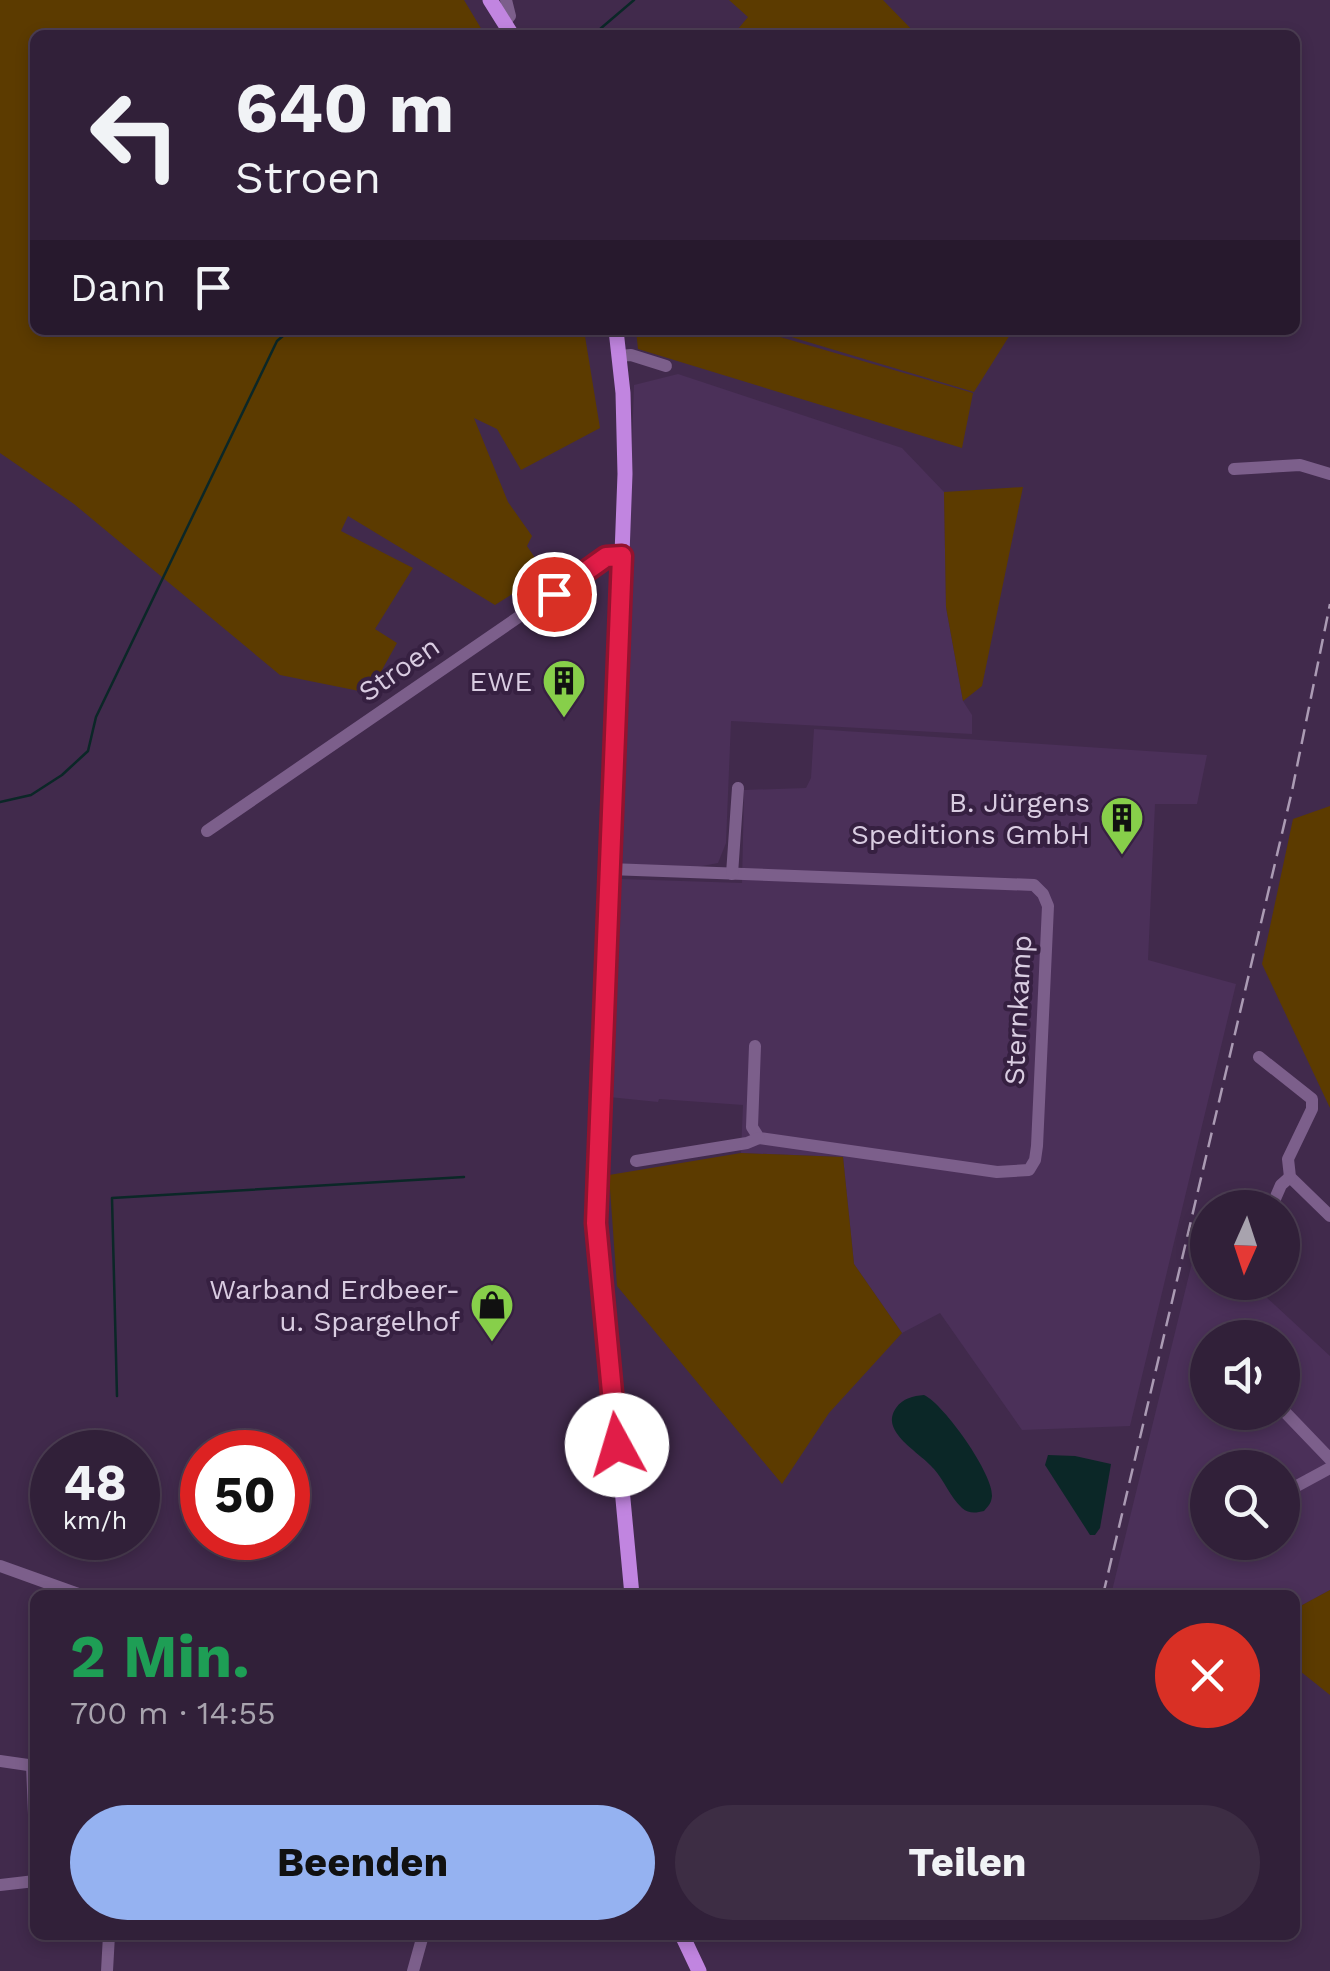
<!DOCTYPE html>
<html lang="de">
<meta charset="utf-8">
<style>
body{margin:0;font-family:"Work Sans",sans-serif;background:#3d2d44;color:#f1f3f6;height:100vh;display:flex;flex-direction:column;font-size:38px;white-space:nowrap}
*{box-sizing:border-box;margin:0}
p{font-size:32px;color:#a8a3ae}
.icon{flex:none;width:55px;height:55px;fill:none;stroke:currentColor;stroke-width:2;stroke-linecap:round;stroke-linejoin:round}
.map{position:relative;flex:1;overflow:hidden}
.panel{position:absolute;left:30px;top:1590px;width:1270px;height:350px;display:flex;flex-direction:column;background:#312039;border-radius:15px;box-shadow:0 5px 15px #0003,0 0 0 2px #4c3e53}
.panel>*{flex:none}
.hud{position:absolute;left:30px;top:30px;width:1270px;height:305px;border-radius:15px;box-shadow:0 5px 15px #0003,0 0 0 2px #4c3e53;background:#312039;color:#f1f3f6;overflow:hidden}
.needle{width:65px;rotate:183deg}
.controls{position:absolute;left:1190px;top:1190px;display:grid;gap:20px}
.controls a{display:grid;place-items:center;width:110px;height:110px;border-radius:50%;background:#312039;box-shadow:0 5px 15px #0003,0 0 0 2px #4c3e53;font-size:50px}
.speed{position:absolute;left:30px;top:1430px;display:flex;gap:20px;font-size:50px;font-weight:700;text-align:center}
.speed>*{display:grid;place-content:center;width:130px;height:130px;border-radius:50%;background:#312039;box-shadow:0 5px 15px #0003,0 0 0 2px #4c3e53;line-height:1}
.speed small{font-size:25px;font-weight:400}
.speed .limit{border:15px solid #d22;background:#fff;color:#111}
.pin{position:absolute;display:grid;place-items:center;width:85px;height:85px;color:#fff;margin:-42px;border:5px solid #fff;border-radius:50%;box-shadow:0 2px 10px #0007}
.me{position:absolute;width:110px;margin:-55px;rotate:354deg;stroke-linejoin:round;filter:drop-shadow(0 0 8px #0008)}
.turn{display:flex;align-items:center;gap:35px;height:210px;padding:0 40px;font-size:45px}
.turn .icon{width:130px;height:130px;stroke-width:2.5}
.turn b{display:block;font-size:70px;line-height:85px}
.then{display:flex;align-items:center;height:95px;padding:0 40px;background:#0003;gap:20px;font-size:38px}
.round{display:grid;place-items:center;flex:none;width:105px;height:105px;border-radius:52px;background:#3d2d44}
.headline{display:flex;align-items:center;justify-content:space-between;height:170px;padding:0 40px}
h1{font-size:60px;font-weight:700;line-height:75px;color:#1e9e55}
.action{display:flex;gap:20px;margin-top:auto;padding:20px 40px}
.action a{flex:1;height:115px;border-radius:60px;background:#95b2f1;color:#111;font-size:40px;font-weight:700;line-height:115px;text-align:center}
.action a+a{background:#3d2d44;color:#f1f3f6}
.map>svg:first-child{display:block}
.built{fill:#4b3059;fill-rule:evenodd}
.green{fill:#5c3b00}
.water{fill:#0b2727}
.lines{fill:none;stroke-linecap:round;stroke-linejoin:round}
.stream{stroke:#0b2727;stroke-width:2.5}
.minor{stroke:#7c5f8b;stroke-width:12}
.major{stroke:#c185e0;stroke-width:15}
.rail{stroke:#ab9bb4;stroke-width:2.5;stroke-dasharray:15 8;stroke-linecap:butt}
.route-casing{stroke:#92132f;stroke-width:25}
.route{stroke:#e11d48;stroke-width:18}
.labels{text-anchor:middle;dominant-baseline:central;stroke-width:8;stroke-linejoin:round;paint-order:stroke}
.street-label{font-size:28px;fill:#d9cce1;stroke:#362041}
.poi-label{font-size:28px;fill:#d9cce1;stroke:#362041;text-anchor:end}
</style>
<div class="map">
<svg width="1330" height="1971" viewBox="0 0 1330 1971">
<rect width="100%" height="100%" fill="#412a4c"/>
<!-- built -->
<g class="built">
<polygon points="678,374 902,448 944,492 946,607 963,701 972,715 972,734 731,721 726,843 718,863 697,867 618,864 634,385"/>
<polygon points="814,729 1207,755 1197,804 1155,804 1148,960 1236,984 1130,1426 1022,1430 940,1313 902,1333 854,1264 843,1157 741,1153 743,1105 659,1099 658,1102 609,1097 621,879 742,883 744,790 806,788 811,778"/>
<path d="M1199 1234 1207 1241 1208 1282 1251 1283 1330 1356V1590L1295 1609V1595H1111ZM1208 1338H1282V1412H1208ZM1208 1468H1282V1542H1208Z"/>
</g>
<!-- green -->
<g class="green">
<polygon points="0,0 464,0 485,35 35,35 35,330 584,330 600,428 521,470 497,429 474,418 508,502 532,536 527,546 545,573 495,605 348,516 341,531 413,568 375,629 397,643 369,693 280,675 74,504 0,453"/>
<polygon points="729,0 883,0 917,35 733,35 748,17"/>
<polygon points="636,330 756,330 973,393 962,448 638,349"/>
<polygon points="768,330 1013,330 974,392"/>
<polygon points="1023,487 982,686 963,701 946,607 944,492"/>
<polygon points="1330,806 1330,1108 1262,964 1293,819"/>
<polygon points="741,1153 843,1157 854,1264 902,1333 829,1413 782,1484 617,1286 609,1175"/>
<polygon points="1330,1590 1330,1695 1295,1667 1295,1609"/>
</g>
<!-- water -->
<g class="water">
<path d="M924 1395C944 1404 994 1475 992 1496 991 1504 989 1505 984 1511 976 1513 969 1514 962 1508 950 1497 944 1480 934 1469 920 1452 879 1432 896 1408 903 1398 913 1396 924 1395Z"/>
<polygon points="1048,1455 1075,1456 1111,1464 1100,1528 1095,1535 1090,1535 1045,1465"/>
</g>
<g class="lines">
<!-- stream -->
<g class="stream">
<polyline points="593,35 634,0"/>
<polyline points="0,802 31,795 62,775 88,751 96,717 277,341 290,330"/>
<polyline points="117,1396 112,1198 464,1177"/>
</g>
<!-- minor -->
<g class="minor">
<polyline points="505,22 510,16 506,0"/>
<polyline points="619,356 631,355 666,366"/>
<polyline points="1234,469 1300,465 1330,474"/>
<polyline points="207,831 606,557 622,556"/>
<polyline points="609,869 1034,885 1043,894 1048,906 1037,1146 1035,1160 1029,1170 997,1172 759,1138 752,1127 755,1046"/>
<polyline points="732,874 738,788"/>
<polyline points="1259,1057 1312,1099 1312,1109 1288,1159 1290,1177 1330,1216"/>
<polyline points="636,1161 747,1143 759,1138"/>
<polyline points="1243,1200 1251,1208"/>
<polyline points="1271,1208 1281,1185 1290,1177"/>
<polyline points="1282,1409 1330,1459"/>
<polyline points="1282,1494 1330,1468"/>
<polyline points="1219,1543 1220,1542"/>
<polyline points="0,1566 81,1595"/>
<polyline points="0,1761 35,1766"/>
<polyline points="32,1765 35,1839"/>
<polyline points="0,1885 35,1881"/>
<polyline points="645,1935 671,1935"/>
<polyline points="107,1971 109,1935"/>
<polyline points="413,1971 423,1935"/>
</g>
<!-- major -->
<g class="major">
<polyline points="490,0 512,35"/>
<polyline points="616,330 623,393 625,474 597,1223 632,1595"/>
<polyline points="682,1935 699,1971"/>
</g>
<!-- rail -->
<polyline class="rail" points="1103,1595 1292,791 1330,604"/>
</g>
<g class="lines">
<defs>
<polyline id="route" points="554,594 606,557 622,556 596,1223 617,1445"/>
</defs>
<!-- route casing -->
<use href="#route" class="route-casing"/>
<!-- route -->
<use href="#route" class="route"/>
</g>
<!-- icons -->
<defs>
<symbol id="building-pin" viewBox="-11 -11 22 30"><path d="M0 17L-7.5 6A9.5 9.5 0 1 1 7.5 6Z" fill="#87cf4a" stroke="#362041"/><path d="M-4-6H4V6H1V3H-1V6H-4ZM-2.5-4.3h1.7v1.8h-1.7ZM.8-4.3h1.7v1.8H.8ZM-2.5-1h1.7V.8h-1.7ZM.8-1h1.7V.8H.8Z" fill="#111"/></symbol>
<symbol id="shop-pin" viewBox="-11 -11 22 30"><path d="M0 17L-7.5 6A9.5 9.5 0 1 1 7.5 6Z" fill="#87cf4a" stroke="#362041"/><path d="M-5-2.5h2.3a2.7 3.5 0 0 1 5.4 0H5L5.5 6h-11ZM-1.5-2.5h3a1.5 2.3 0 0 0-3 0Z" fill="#111"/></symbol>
</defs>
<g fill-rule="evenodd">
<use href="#building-pin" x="539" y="656" width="50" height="68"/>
<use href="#building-pin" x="1097" y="793" width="50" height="68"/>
<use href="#shop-pin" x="467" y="1280" width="50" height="68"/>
</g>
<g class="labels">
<!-- street labels -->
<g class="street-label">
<text transform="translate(399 669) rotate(-35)">Stroen</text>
<text transform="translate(1018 1010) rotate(-87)">Sternkamp</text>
</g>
<!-- poi labels -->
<g class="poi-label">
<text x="532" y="681">EWE</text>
<text x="1090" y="802">B. Jürgens<tspan x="1090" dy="32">Speditions GmbH</tspan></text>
<text x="460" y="1289">Warband Erdbeer-<tspan x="460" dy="32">u. Spargelhof</tspan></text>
</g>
</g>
</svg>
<div class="controls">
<a><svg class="needle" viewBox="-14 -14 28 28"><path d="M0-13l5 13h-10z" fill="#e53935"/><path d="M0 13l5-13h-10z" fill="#a8a3ae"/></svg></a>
<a><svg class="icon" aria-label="sound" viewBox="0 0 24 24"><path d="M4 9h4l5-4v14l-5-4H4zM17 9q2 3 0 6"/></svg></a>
<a><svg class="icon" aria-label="search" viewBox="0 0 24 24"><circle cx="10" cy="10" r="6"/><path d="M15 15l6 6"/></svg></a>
</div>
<div class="speed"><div>48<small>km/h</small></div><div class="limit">50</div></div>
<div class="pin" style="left:554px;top:594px;background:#d93025"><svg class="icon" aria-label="arrive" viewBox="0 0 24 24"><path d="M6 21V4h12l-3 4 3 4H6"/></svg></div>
<svg class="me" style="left:617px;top:1445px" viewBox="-20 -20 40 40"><circle r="19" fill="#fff"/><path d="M0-13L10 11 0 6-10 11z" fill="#e11d48"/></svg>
<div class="hud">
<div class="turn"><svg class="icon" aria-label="left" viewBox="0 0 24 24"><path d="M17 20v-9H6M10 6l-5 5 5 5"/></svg><div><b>640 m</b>Stroen</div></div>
<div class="then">Dann<svg class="icon" aria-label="arrive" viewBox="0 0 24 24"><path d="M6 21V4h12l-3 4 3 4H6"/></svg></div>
</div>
<section class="panel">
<div class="headline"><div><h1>2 Min.</h1><p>700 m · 14:55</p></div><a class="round" style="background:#d93025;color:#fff"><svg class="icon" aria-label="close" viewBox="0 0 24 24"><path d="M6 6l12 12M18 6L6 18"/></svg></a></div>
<div class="action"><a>Beenden</a><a>Teilen</a></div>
</section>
</div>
